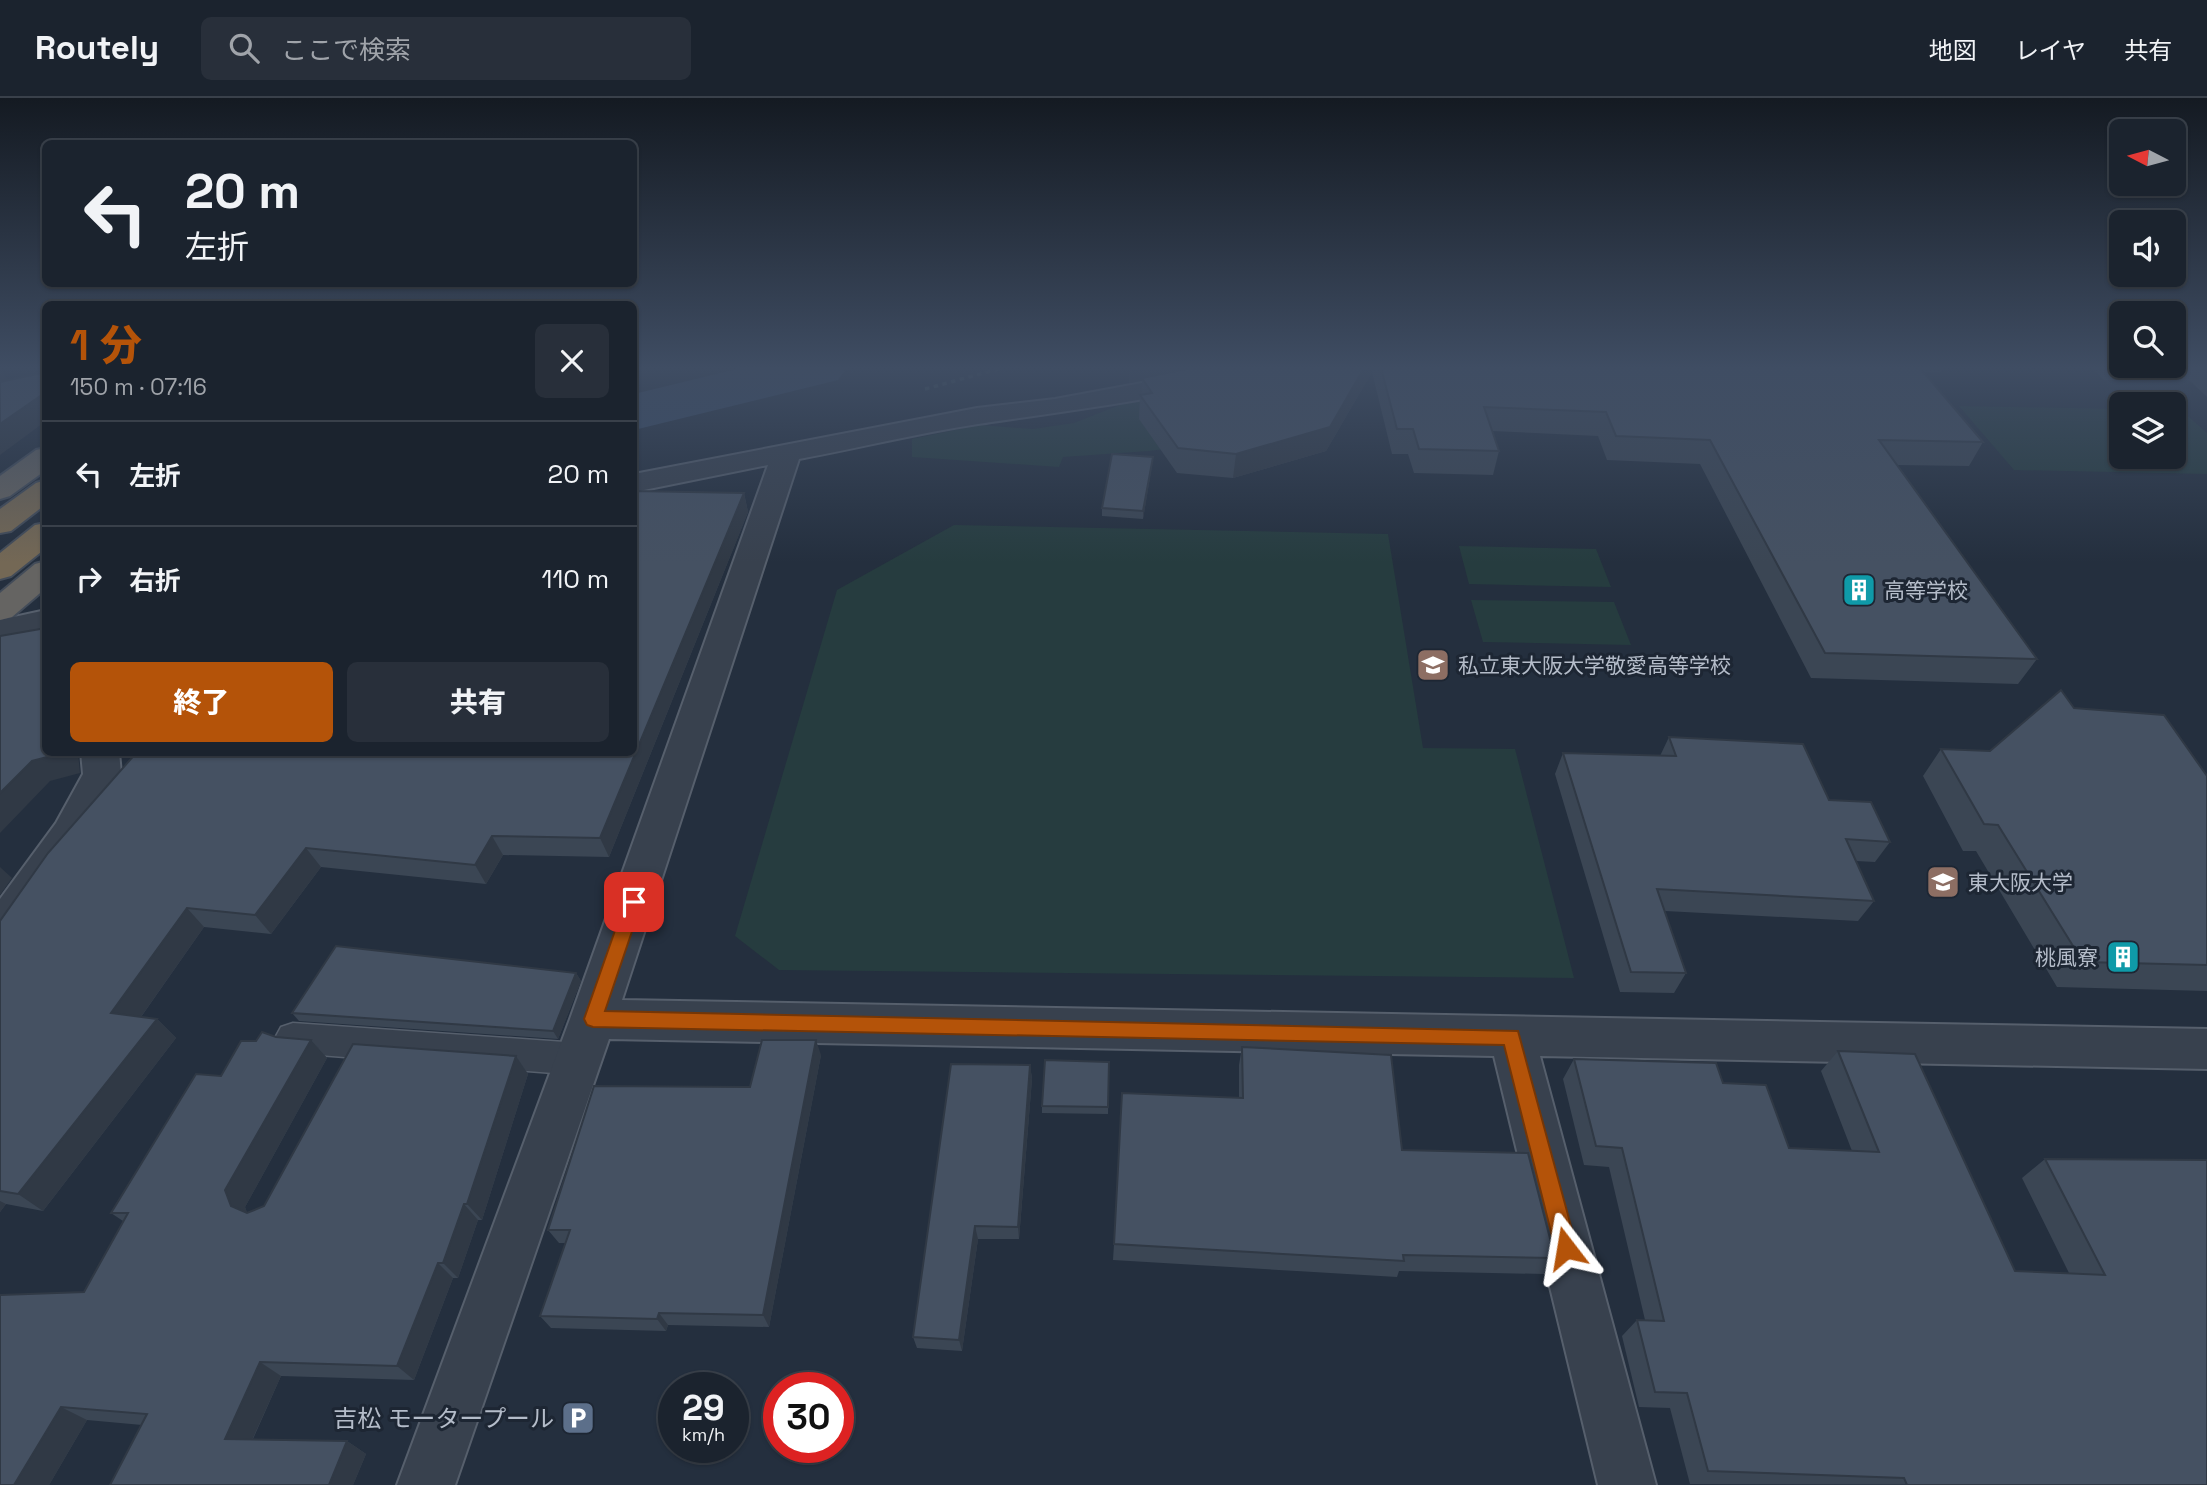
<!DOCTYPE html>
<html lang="ja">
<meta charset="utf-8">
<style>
body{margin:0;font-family:"Space Grotesk","Noto Sans JP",sans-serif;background:#282f3a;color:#f1f3f6;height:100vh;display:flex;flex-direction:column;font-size:26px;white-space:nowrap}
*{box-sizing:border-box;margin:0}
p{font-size:23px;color:#a0a4aa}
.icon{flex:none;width:38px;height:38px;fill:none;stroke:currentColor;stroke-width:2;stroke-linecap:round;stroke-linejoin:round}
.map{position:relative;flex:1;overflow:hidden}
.side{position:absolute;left:42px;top:203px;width:595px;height:455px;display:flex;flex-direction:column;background:#1b232e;border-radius:10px;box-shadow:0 2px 5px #0004,0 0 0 2px #39404a}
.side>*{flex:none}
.hud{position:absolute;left:42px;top:42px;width:595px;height:147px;border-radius:10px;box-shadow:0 2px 5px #0004,0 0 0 2px #39404a;background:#1b232e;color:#f1f3f6;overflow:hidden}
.needle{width:46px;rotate:276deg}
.controls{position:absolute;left:2109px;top:21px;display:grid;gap:14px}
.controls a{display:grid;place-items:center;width:77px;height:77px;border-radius:10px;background:#1b232e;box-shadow:0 2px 5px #0004,0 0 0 2px #39404a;font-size:35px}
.speed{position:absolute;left:658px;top:1274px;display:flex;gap:14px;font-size:35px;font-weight:700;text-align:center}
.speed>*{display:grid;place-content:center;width:91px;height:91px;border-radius:50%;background:#1b232e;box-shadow:0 2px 5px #0004,0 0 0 2px #39404a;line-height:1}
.speed small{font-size:18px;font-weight:400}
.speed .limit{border:10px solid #d22;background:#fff;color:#111}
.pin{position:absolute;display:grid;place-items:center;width:60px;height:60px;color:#fff;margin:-30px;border-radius:14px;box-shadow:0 4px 10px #0006}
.me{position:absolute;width:77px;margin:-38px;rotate:346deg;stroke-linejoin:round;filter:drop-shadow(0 0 5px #0008)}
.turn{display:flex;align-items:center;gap:24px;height:147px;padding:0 28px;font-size:32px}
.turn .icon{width:91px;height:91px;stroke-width:2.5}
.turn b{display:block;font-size:49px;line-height:60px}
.round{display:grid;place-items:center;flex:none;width:74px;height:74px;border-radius:10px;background:#282f3a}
.headline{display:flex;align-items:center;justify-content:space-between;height:119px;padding:0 28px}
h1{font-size:42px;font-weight:800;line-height:52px;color:#b45309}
.primary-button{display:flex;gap:14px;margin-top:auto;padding:14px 28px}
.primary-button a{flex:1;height:80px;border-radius:10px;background:#b45309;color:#fff;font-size:28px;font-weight:800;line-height:80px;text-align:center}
.primary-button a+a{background:#282f3a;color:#f1f3f6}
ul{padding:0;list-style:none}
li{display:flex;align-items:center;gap:21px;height:105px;padding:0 28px;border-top:2px solid #39404a}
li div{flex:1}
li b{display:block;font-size:26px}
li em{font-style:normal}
header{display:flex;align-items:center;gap:42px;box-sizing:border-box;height:98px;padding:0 35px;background:#1b232e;border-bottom:2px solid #39404a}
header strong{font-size:33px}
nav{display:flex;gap:38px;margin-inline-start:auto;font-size:24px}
.search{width:490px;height:63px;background:#282f3a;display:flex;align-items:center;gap:18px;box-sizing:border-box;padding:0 24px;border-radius:10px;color:#a0a4aa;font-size:26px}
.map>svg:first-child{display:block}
.green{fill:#263c3f}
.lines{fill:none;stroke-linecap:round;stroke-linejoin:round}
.river{fill:#394c67;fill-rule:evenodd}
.service-casing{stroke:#565f6c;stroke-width:3}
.minor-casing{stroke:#565f6c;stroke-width:4}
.trunk-casing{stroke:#434c59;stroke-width:4}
.motorway-casing{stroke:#434c59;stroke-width:4}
.path{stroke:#44595c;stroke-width:3.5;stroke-dasharray:4.5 4.5;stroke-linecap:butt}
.service{fill:#38414e;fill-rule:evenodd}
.minor{fill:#38414e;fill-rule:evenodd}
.trunk{fill:#656462;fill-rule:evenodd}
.motorway{fill:#746855;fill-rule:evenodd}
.wall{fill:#3b4654}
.shaded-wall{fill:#303945}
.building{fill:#455162;stroke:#303945;stroke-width:2}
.route{fill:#b45309;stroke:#753606;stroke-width:2}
.labels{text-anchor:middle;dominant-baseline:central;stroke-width:6;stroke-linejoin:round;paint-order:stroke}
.poi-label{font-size:21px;fill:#b4bcc9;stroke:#1d2633;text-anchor:start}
.near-poi-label{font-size:24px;fill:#b4bcc9;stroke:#1d2633;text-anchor:end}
</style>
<header>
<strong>Routely</strong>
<div class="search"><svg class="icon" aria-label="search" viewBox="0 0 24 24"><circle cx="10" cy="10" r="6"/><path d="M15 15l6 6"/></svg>ここで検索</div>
<nav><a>地図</a><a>レイヤ</a><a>共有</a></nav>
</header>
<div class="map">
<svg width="2207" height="1387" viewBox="0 0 2207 1387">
<rect width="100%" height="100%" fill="#242f3e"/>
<!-- green -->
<g class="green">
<polygon points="1200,291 1203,346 1149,353 1063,359 1059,369 912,359 912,341 979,327 1033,331 1074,325 1130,303"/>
<polygon points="1959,308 2121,311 2121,359 2174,359 2174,311 2181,312 2207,335 2207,376 2014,372"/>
<polygon points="954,427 1388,436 1423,650 1515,651 1574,880 779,872 735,838 837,492"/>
<polygon points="1459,448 1596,451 1611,489 1469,486"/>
<polygon points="1471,502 1614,504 1631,547 1483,544"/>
</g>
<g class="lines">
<!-- river -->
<polygon class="river" points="741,270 846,270 838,282 634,332 634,296"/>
<defs>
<polygon id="service" points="293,925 579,945 592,950 597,961 592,972 579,977 293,955 281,951 275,940 281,929"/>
<g id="minor">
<path d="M1223 270H1272L1268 276C1172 299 1076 312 978 326 918 335 859 350 799 361L622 902 2207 931V971L1540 958 1656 1387H1598L1494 958 609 941 455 1387H397L570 921 768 367 634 394V376L977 310 1055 301Z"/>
<polygon points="46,512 46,534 0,544 0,522"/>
<polygon points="81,654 119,654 121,676 90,736 15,846 0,851 0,801 56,725 83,676"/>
</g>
<g id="trunk">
<polygon points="46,350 46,372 10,398 0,401 0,378 36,352"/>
<polygon points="46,463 46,490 12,519 0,522 0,495 35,466"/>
</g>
<g id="motorway">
<polygon points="46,382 46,406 11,433 0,435 0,411 36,385"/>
<polygon points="46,425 46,450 11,478 0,481 0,455 35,427"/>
</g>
</defs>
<!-- service casing -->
<use href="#service" class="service-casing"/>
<!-- minor casing -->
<use href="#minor" class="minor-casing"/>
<!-- trunk casing -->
<use href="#trunk" class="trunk-casing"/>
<!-- motorway casing -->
<use href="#motorway" class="motorway-casing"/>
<!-- path -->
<polyline class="path" points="925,291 1002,270"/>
<!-- service -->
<use href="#service" class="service"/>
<!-- minor -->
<use href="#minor" class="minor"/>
<!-- trunk -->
<use href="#trunk" class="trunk"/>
<!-- motorway -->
<use href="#motorway" class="motorway"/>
</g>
<!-- wall -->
<g class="wall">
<polygon points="1129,270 1943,270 1941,274 1923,274 1983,344 1969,368 1897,367 2037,561 2018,586 1811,580 1700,366 1607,362 1598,338 1492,333 1499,353 1493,377 1414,375 1408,356 1392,356 1372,274 1326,353 1233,380 1177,375 1139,321 1140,297 1142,296 1142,282 1129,285"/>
<polygon points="2092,270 2207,270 2207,299 2189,282 2104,282"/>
<polygon points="1153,359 1152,367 1143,421 1102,418 1102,410"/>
<polygon points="744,395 748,414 609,759 503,757 486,786 321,769 271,836 204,829 141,919 157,921 176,940 43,1113 6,1106 0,1114 0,823 634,654"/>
<polygon points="2074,610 2207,678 2207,893 2057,889 1976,753 1963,753 1923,678 1941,651 1990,653"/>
<polygon points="1669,639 1829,702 1890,744 1875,764 1856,763 1874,803 1858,823 1665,813 1686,875 1674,895 1620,894 1555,676 1563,655 1660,658"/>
<polygon points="576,875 581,883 558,941 299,923 292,915"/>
<polygon points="262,934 276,939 311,942 327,960 245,1109 247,1115 264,1108 353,946 516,958 528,976 482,1122 478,1122 458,1180 453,1180 414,1282 281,1278 253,1341 347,1343 366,1356 353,1387 110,1387 142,1327 87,1322 49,1387 0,1387 0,1197 84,1194 123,1123 111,1115 196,976 221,978 241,943 256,943"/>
<polygon points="1242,949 1402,1052 1555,1160 1544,1176 1399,1173 1397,1179 1113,1162 1114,1146 1239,999 1239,967"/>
<polygon points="1838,953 2015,1173 2069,1175 2022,1080 2045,1061 2207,1062 2207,1387 1690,1386 1670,1310 1639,1309 1622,1238 1637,1222 1645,1222 1609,1069 1584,1067 1563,981 1574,961 1723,985 1789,1050 1852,1053 1821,973"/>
<polygon points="821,957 769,1229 668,1227 666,1233 551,1230 540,1218 566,1145 559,1145 548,1132 750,989"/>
<polygon points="1109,964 1108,1016 1042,1015 1042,1008"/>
<polygon points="1030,967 1032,981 1019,1141 978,1141 962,1253 917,1250 913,1239"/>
</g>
<!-- shaded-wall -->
<g class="shaded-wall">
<polygon points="1129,270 1206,270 1142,280 1142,282 1129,285"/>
<polygon points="1364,270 1373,270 1372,274 1326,353 1233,380 1236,356"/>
<polygon points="0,271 10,285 0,299"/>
<polygon points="46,294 46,323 0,357 0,326"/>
<polygon points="1153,359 1152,367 1143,421 1143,413"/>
<polygon points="744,395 748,414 609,759 600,740"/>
<polygon points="63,654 78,654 80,675 50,683 0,735 0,695 32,663"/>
<polygon points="492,738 503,757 486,786 475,767"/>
<polygon points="306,750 321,769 271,836 255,817"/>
<polygon points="0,769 12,780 0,797"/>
<polygon points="187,810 204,829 131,933 111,915"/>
<polygon points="576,875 581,883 558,941 553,933"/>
<polygon points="157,921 176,940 43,1113 18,1096"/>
<polygon points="311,942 327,960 245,1109 251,1124 231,1108 225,1092"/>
<polygon points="816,942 821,957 769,1229 763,1217"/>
<polygon points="516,958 528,976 482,1122 467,1106"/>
<polygon points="1030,967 1032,981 1019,1141 1018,1129"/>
<polygon points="0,1103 6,1106 0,1114"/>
<polygon points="464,1106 478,1122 458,1180 443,1165"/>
<polygon points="975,1128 978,1141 962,1253 959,1242"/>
<polygon points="438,1165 453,1180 414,1282 397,1268"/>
<polygon points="659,1215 668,1227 666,1233 657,1221"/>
<polygon points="260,1264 281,1278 247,1353 225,1341"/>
<polygon points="61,1309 87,1322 49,1387 14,1387"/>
<polygon points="347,1343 366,1356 353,1387 329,1387"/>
</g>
<!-- building -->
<g class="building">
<polygon points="1192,270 1364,270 1330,329 1236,356 1178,350 1140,297 1152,295 1142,280"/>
<polygon points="1381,270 1920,270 1983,344 1879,342 2037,561 1825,555 1710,342 1616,338 1606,314 1484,309 1499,353 1419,351 1413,331 1397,331"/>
<polygon points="46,274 46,294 0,326 0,284"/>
<polygon points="1112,356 1153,359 1143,413 1102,410"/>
<polygon points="634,393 744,395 600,740 492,738 475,767 306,750 255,817 187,810 111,915 157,921 18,1096 0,1093 0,823 48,755 137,654 634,654"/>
<polygon points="46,530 46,654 63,655 32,663 0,695 0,538"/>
<polygon points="2061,592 2074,610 2164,617 2207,678 2207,867 2083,864 1998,727 1984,726 1941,651 1990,653"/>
<polygon points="1669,639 1803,646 1829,702 1871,704 1890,744 1846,741 1874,803 1657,791 1686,875 1631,874 1563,655 1676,658"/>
<polygon points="336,848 576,875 553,933 292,915"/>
<polygon points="262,934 276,939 311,942 225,1092 231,1108 247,1115 264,1108 353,946 516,958 467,1106 464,1106 443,1165 438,1165 397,1268 260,1264 225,1341 347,1343 329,1387 110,1387 147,1316 61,1309 14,1387 0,1387 0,1197 84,1194 128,1115 111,1115 196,976 221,978 241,943 256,943"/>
<polygon points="762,942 816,942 763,1217 659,1215 657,1221 540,1218 570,1132 548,1132 594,988 750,989"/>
<polygon points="1242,949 1391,957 1402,1052 1528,1055 1555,1160 1403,1157 1404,1163 1114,1146 1122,995 1243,1000"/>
<polygon points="1838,953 1915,956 2015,1173 2105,1177 2045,1061 2207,1062 2207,1387 1907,1387 1904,1380 1708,1373 1687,1295 1655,1294 1637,1222 1664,1223 1622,1050 1596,1048 1574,961 1716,965 1723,985 1766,987 1789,1050 1879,1054"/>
<polygon points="1045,962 1109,964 1108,1009 1042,1008"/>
<polygon points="951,966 1030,967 1018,1129 975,1128 959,1242 913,1239"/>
</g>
<!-- sky -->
<linearGradient id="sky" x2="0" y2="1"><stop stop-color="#141a22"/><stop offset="0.58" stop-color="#3f4d63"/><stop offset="1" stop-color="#3f4d63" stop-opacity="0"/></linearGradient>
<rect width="2207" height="465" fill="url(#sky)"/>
<!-- route -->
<polygon class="route" points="634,797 642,804 605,913 1518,933 1577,1150 1573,1157 1566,1161 1558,1157 1555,1150 1504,947 593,929 587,927 584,921 625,804"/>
<!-- icons -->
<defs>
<symbol id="building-square" viewBox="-11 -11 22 22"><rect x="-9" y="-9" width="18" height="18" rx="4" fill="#0f9aa8" stroke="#1d2633"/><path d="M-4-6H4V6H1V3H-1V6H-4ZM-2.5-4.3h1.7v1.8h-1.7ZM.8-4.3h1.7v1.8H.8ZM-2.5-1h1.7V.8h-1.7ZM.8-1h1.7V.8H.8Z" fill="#fff"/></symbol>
<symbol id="school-square" viewBox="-11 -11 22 22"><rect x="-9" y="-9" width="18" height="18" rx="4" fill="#8d6e63" stroke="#1d2633"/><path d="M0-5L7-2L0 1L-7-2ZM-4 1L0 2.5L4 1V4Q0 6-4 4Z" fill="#fff"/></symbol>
<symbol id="university-square" viewBox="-11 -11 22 22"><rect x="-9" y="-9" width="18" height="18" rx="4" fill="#8d6e63" stroke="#1d2633"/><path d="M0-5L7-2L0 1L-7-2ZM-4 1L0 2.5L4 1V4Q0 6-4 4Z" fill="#fff"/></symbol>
<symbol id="parking-square" viewBox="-11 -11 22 22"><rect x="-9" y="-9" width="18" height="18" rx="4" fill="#5c6f8a" stroke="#1d2633"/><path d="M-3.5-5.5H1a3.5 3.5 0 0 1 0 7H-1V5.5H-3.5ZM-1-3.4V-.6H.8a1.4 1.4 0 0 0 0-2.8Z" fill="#fff"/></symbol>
</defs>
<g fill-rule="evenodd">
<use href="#building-square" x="1840" y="473" width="38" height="38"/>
<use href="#school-square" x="1414" y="548" width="38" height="38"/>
<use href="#university-square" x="1924" y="765" width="38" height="38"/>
<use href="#building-square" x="2104" y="840" width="38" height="38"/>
<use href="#parking-square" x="559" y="1301" width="38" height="38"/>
</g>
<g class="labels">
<!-- poi labels -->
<g class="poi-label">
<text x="1884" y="492">高等学校</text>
<text x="1458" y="567">私立東大阪大学敬愛高等学校</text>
<text x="1968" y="784">東大阪大学</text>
<text x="2098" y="859" text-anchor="end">桃風寮</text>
</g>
<!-- near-poi labels -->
<g class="near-poi-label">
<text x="554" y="1320">吉松 モータープール</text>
</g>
</g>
</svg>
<div class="controls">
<a><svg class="needle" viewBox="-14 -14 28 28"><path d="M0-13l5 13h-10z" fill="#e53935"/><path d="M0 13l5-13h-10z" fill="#a0a4aa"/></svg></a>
<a><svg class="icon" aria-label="sound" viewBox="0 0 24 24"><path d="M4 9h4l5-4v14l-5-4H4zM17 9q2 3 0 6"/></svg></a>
<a><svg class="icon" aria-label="search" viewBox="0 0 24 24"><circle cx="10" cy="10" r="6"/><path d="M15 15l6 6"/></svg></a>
<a><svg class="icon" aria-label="layers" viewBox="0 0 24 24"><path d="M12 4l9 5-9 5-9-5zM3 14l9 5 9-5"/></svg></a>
</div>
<div class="speed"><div>29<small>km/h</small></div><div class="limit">30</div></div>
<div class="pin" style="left:634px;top:804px;background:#d93025"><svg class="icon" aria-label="arrive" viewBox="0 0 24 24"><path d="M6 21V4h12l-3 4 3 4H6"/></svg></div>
<svg class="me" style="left:1566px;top:1150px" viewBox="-20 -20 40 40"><path d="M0-17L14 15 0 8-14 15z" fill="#b45309" stroke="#fff" stroke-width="4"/></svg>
<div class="hud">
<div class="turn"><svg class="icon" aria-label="left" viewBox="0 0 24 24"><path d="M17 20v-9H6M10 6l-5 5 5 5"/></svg><div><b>20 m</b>左折</div></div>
</div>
<section class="side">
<div class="headline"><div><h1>1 分</h1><p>150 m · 07:16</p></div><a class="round"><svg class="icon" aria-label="close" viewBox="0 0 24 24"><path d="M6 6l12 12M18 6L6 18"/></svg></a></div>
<ul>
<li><svg class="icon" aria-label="left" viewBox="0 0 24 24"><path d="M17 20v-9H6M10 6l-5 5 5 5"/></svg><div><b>左折</b></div><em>20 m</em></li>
<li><svg class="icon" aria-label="right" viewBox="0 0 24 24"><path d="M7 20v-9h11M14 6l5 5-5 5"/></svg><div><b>右折</b></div><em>110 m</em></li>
</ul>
<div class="primary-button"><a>終了</a><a>共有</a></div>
</section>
</div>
